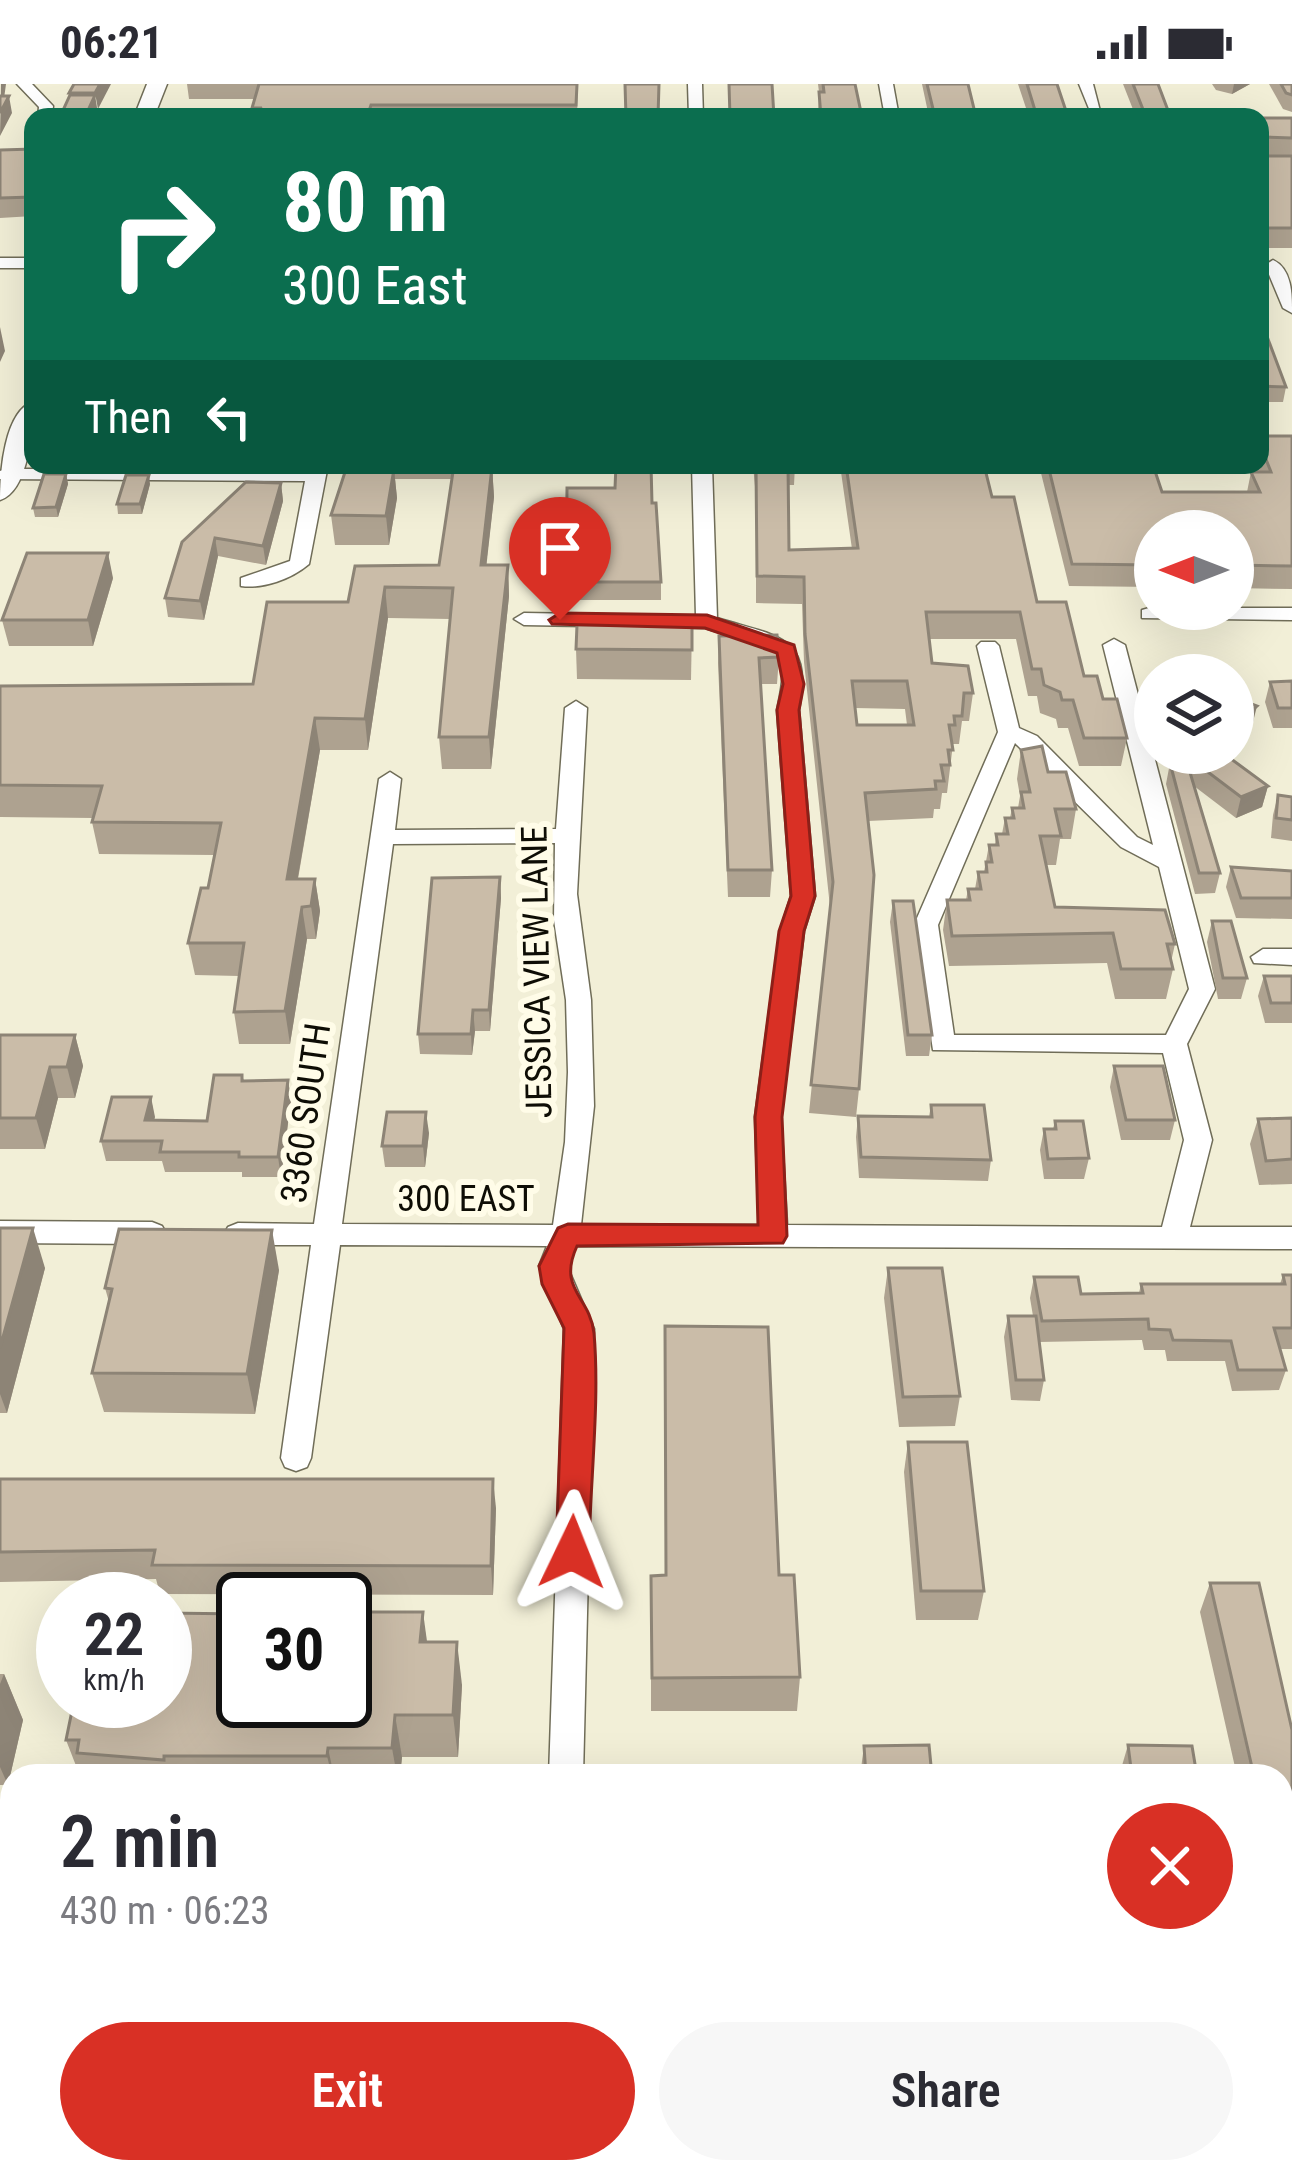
<!DOCTYPE html>
<meta charset="utf-8">
<style>
body{margin:0;font-family:"Roboto Condensed",sans-serif;background:#f7f7f7;color:#2b2b33;height:100vh;display:flex;flex-direction:column;font-size:45px;white-space:nowrap}
*{box-sizing:border-box;margin:0}
p{font-size:39px;color:#7c7c81}
.icon{flex:none;width:66px;height:66px;fill:none;stroke:currentColor;stroke-width:2;stroke-linecap:round;stroke-linejoin:round}
.map{position:relative;flex:1;overflow:hidden}
.side{position:absolute;left:0px;top:1680px;width:1293px;height:420px;display:flex;flex-direction:column;background:#fff;border-radius:36px 36px 0 0;box-shadow:0 12px 48px #0002}
.side>*{flex:none}
.hud{position:absolute;left:24px;top:24px;width:1245px;height:366px;border-radius:24px;box-shadow:0 12px 48px #0002;background:#0b6e4f;color:#fff;overflow:hidden}
.needle{width:78px;rotate:270deg}
.tools{position:absolute;left:1134px;top:426px;display:grid;gap:24px}
.tools a{display:grid;place-items:center;width:120px;height:120px;border-radius:50%;background:#fff;box-shadow:0 12px 48px #0002;font-size:60px}
.speed{position:absolute;left:36px;top:1488px;display:flex;gap:24px;font-size:60px;font-weight:700;text-align:center}
.speed>*{display:grid;place-content:center;width:156px;height:156px;border-radius:50%;background:#fff;box-shadow:0 12px 48px #0002;line-height:1}
.speed small{font-size:30px;font-weight:400}
.speed .limit{border:6px solid #111;border-radius:18px;background:#fff;color:#111}
.pin{position:absolute;display:grid;place-items:center;width:102px;height:102px;color:#fff;margin:-123px -51px;border-radius:50% 50% 50% 0;rotate:-45deg;box-shadow:0 0 12px #0007}
.pin .icon{rotate:45deg}
.me{position:absolute;width:132px;margin:-66px;rotate:2deg;stroke-linejoin:round;filter:drop-shadow(0 0 9px #0008)}
.turn{display:flex;align-items:center;gap:42px;height:252px;padding:0 60px;font-size:54px}
.turn .icon{width:156px;height:156px;stroke-width:2.5}
.turn b{display:block;font-size:84px;line-height:102px}
.then{display:flex;align-items:center;height:114px;padding:0 60px;background:#0003;gap:24px;font-size:45px}
.round{display:grid;place-items:center;flex:none;width:126px;height:126px;border-radius:63px;background:#f7f7f7}
.headline{display:flex;align-items:center;justify-content:space-between;height:204px;padding:0 60px}
h1{font-size:72px;font-weight:600;line-height:90px}
.button{display:flex;gap:24px;margin-top:auto;padding:24px 60px}
.button a{flex:1;height:138px;border-radius:72px;background:#d93025;color:#fff;font-size:48px;font-weight:600;line-height:138px;text-align:center}
.button a+a{background:#f7f7f7;color:#2b2b33}
.status{display:flex;justify-content:space-between;align-items:center;height:84px;padding:0 60px;background:#fff;direction:ltr}
.status svg{height:33px;fill:currentColor}
.map>svg:first-child{display:block}
.lines{fill:none;stroke-linecap:round;stroke-linejoin:round}
.minor-casing{stroke:#706d58;stroke-width:3}
.major-casing{stroke:#706d58;stroke-width:3}
.minor{fill:#fff;fill-rule:evenodd}
.major{fill:#fff;fill-rule:evenodd}
.wall{fill:#aea290;fill-rule:evenodd}
.shaded-wall{fill:#8d8476}
.building{fill:#cabca8;stroke:#8d8476;stroke-width:3;fill-rule:evenodd}
.route{fill:#d93025;stroke:#8d1f18;stroke-width:3}
.labels{text-anchor:middle;dominant-baseline:central;stroke-width:12;stroke-linejoin:round;paint-order:stroke}
.street-label{font-size:36px;fill:#0e0d05;stroke:#fffce8}
</style>
<div class="status"><b>06:21</b><svg viewBox="0 0 49 12"><path d="M0 12V9h3v3zM5 12V6h3v6zM10 12V3h3v9zM15 12V0h3v12zM26 1h20v11H26zM47 4h2v5h-2z"/></svg></div>
<div class="map">
<svg width="1292" height="2100" viewBox="0 0 1292 2100">
<rect width="100%" height="100%" fill="#f2efd7"/>
<g class="lines">
<defs>
<g id="minor">
<polygon points="17,0 32,0 53,22 52,33 38,33 39,23"/>
<polygon points="688,0 702,0 703,33 689,33"/>
<polygon points="879,0 893,0 899,33 885,33"/>
<polygon points="1079,0 1093,0 1100,27 1090,27"/>
<rect x="0" y="174" width="33" height="10"/>
<path d="M1273 176C1292 185 1292 210 1292 229L1283 224 1265 181Z"/>
<path d="M308 381H328L309 480C291 495 264 505 241 502V494L290 477 305 397 0 395V387L6 385H308Z"/>
<path d="M692 381H712L717 534C778 553 813 550 799 626L815 812 804 847 781 1033 787 1141 1162 1143 1184 1056 1163 969 933 966 914 841 998 648 977 562 981 558H995L999 562 1019 644 1037 652 1137 753 1153 761 1103 561 1114 555 1125 561 1215 905 1187 960 1212 1056 1190 1143H1292V1165L575 1162 567 1182 594 1245 583 1692H549L564 1245 539 1182 547 1162 340 1161 311 1374 307 1383 296 1387 285 1383 281 1374 311 1161H238L228 1157 224 1150 228 1143 238 1139 314 1140 379 695 390 688 401 695 395 746 556 745 565 624 576 617 587 624 577 810 591 916 594 1022 581 1141H759L755 1033 780 847 791 812 777 626C781 607 788 581 774 565L705 544 524 541 514 535 524 529 696 532ZM1015 659 1121 763 1159 783 1189 905 1166 951H954L938 841ZM555 759 554 836 566 916 568 988 565 1058 553 1141 342 1140 393 760Z"/>
<polygon points="1149,524 1292,524 1292,536 1142,534 1142,526"/>
<polygon points="1263,865 1292,865 1292,881 1254,879 1251,873"/>
<polygon points="0,1137 152,1138 162,1142 166,1149 162,1156 152,1160 0,1159"/>
<rect x="724" y="2088" width="40" height="12"/>
</g>
<g id="major">
<polygon points="147,0 167,0 154,33 134,33"/>
<path d="M33 318C33 343 29 407 0 416 0 390 4 327 33 318Z"/>
</g>
</defs>
<!-- minor casing -->
<use href="#minor" class="minor-casing"/>
<!-- major casing -->
<use href="#major" class="major-casing"/>
<!-- minor -->
<use href="#minor" class="minor"/>
<!-- major -->
<use href="#major" class="major"/>
</g>
<!-- wall -->
<g class="wall">
<polygon points="187,0 578,0 577,33 249,33 252,29 254,15 189,15"/>
<polygon points="818,0 855,0 862,33 818,33 819,8"/>
<polygon points="922,0 968,0 976,33 929,33"/>
<polygon points="1018,0 1057,0 1068,33 1029,33"/>
<polygon points="1123,0 1158,0 1168,33 1136,33"/>
<polygon points="1212,0 1250,0 1232,10 1216,6"/>
<polygon points="1269,0 1292,0 1292,28 1283,25"/>
<rect x="1260" y="34" width="32" height="130"/>
<polygon points="33,65 33,132 0,134 0,66"/>
<polygon points="1260,255 1286,303 1283,318 1260,318"/>
<polygon points="1260,352 1292,352 1292,505 1233,504 1233,447 1155,447 1155,503 1069,502 1039,381 1153,381 1162,408 1247,408 1251,388 1257,388 1255,381 1260,381"/>
<polygon points="392,381 492,381 494,413 486,481 508,481 509,512 491,685 442,685 439,653 450,535 388,534 368,666 320,666 298,795 315,795 320,827 316,855 307,855 290,960 239,960 234,928 239,892 195,891 188,859 208,804 214,771 99,770 92,738 93,734 0,733 0,602 253,600 348,518 439,481 452,395 395,395 397,414 389,461 335,461 331,431 392,385"/>
<path d="M753 381H795L794 401H788L789 466 852 465 840 381H984L992 413 1037 518 1084 592 1103 615 1127 654 1121 682H1079L1068 644H1058L1056 635 1040 629 1037 612H1028L1016 555H929L932 579 973 609 969 637H962L959 660H953L947 709H942L940 725H934L933 734 868 737 859 1005 856 1033 809 1029 830 823 804 578 802 520 756 519V413ZM855 624 905 625 907 641H857Z"/>
<polygon points="66,390 68,400 58,433 35,433 33,424"/>
<polygon points="281,399 283,417 266,481 218,472 204,536 168,533 165,514 182,458"/>
<polygon points="150,400 142,430 118,430 117,420"/>
<polygon points="615,404 652,419 661,498 661,516 566,516 566,498"/>
<polygon points="113,494 93,562 9,562 2,536"/>
<polygon points="692,541 691,596 577,595 576,565"/>
<polygon points="719,552 779,573 777,600 761,600 772,786 770,813 728,813 718,579"/>
<polygon points="1292,597 1292,644 1273,644 1265,618 1270,598"/>
<polygon points="1021,666 1048,688 1076,725 1071,755 1060,755 1056,781 1046,781 1055,823 1175,860 1171,878 1173,885 1166,915 1115,915 1107,879 949,882 943,846 947,816 966,816 968,805 975,805 978,788 984,788 989,761 995,761 996,750 1002,750 1005,734 1010,734 1012,724 1018,724 1020,712 1017,695"/>
<polygon points="1192,676 1268,702 1262,723 1236,734 1194,702 1220,789 1215,809 1195,810 1166,700 1170,679 1190,688"/>
<polygon points="1278,711 1292,713 1292,757 1271,754 1273,731"/>
<polygon points="1231,783 1292,787 1292,835 1236,834 1226,803"/>
<polygon points="500,793 501,814 490,947 475,947 472,971 420,970 418,950"/>
<polygon points="893,817 932,951 929,972 906,972 890,838"/>
<polygon points="1212,837 1247,894 1241,915 1218,915 1207,858"/>
<polygon points="1264,892 1292,892 1292,939 1265,939 1258,912"/>
<polygon points="0,951 75,951 83,982 75,1014 58,1014 45,1065 0,1065"/>
<polygon points="1114,982 1175,1036 1170,1056 1121,1056 1110,1003"/>
<polygon points="242,991 244,997 288,996 291,1016 281,1093 242,1093 242,1088 165,1088 162,1077 106,1077 101,1057 151,1013 154,1036 207,1037"/>
<polygon points="931,1021 991,1076 988,1097 859,1094 856,1053 858,1032 929,1033"/>
<polygon points="1292,1034 1292,1100 1259,1101 1250,1060 1258,1035"/>
<polygon points="1055,1037 1089,1074 1084,1095 1044,1095 1040,1066 1044,1045 1053,1045"/>
<polygon points="429,1049 425,1083 385,1083 382,1062"/>
<polygon points="0,1144 45,1184 7,1329 0,1329"/>
<polygon points="888,1184 960,1312 955,1342 899,1343 884,1214"/>
<polygon points="279,1186 255,1330 104,1328 92,1289 109,1218 105,1204"/>
<polygon points="1283,1191 1292,1191 1292,1265 1280,1265 1286,1286 1279,1306 1232,1307 1225,1277 1167,1277 1165,1266 1144,1266 1142,1256 1039,1258 1044,1296 1040,1317 1011,1316 1004,1253 1008,1232 1033,1232 1030,1214 1034,1193 1081,1210 1139,1209 1141,1200 1280,1200"/>
<polygon points="908,1358 984,1507 978,1536 916,1536 904,1388"/>
<polygon points="0,1395 496,1424 493,1511 160,1510 156,1495 0,1498"/>
<polygon points="779,1491 800,1593 797,1627 651,1627 651,1492"/>
<polygon points="1210,1499 1292,1646 1292,1986 1281,1934 1281,1914 1284,1908 1281,1894 1281,1692 1237,1692 1200,1528"/>
<polygon points="427,1558 462,1601 458,1673 402,1673 400,1692 80,1692 66,1656 243,1617"/>
<polygon points="0,1590 4,1590 23,1636 8,1701 0,1701"/>
<polygon points="1128,1661 1197,1692 1119,1692"/>
<polygon points="864,1662 932,1692 860,1692"/>
<polygon points="12,1723 12,1874 7,1862 0,1862 0,1734"/>
<polygon points="524,2088 664,2088 664,2100 526,2100"/>
<polygon points="892,2088 974,2088 975,2100 893,2100"/>
<polygon points="1181,2088 1270,2088 1272,2100 1183,2100"/>
</g>
<!-- shaded-wall -->
<g class="shaded-wall">
<polygon points="1,0 6,0 3,22 9,12 12,29 0,52"/>
<polygon points="100,0 111,0 98,25 95,9"/>
<polygon points="1234,0 1250,0 1232,10"/>
<polygon points="95,11 98,30 97,33 85,33"/>
<polygon points="0,243 5,267 0,278"/>
<polygon points="492,383 494,413 483,512 481,481"/>
<polygon points="394,385 397,414 389,461 386,432"/>
<polygon points="66,390 68,400 58,433 56,423"/>
<polygon points="149,391 150,400 142,430 140,420"/>
<polygon points="281,399 283,417 266,481 263,462"/>
<polygon points="215,454 218,472 204,536 200,517"/>
<polygon points="108,469 113,494 93,562 88,536"/>
<polygon points="508,481 509,512 491,685 489,653"/>
<polygon points="385,503 388,534 368,666 365,635"/>
<polygon points="1257,622 1252,642 1233,659 1233,643"/>
<polygon points="315,634 320,666 292,827 287,795"/>
<polygon points="1268,702 1262,723 1236,734 1241,713"/>
<polygon points="500,793 501,814 490,947 489,926"/>
<polygon points="315,795 320,827 316,855 311,822"/>
<polygon points="302,823 307,855 290,960 285,927"/>
<polygon points="473,926 475,947 472,971 471,950"/>
<polygon points="75,951 83,982 75,1014 67,983"/>
<polygon points="50,983 58,1014 45,1065 36,1034"/>
<polygon points="288,996 291,1016 281,1093 278,1073"/>
<polygon points="151,1013 155,1033 150,1056 145,1036"/>
<polygon points="426,1028 429,1049 425,1083 423,1062"/>
<polygon points="33,1144 45,1184 7,1329 0,1310 0,1264"/>
<polygon points="272,1146 279,1186 255,1330 247,1290"/>
<polygon points="493,1395 496,1424 493,1511 491,1482"/>
<polygon points="423,1528 429,1572 420,1558"/>
<polygon points="457,1558 462,1601 458,1673 453,1631"/>
<polygon points="4,1590 23,1636 8,1701 0,1683 0,1600"/>
<polygon points="395,1631 402,1673 400,1692 397,1692 392,1664"/>
<polygon points="328,1664 334,1692 332,1692 327,1672"/>
<polygon points="0,1943 12,1965 12,1978 6,2008 0,1998"/>
<polygon points="384,2088 394,2088 393,2100 383,2100"/>
</g>
<!-- building -->
<g class="building">
<polygon points="74,0 100,0 95,9 69,9"/>
<polygon points="259,0 577,0 576,21 371,21 367,33 249,33 250,30 262,24 252,24"/>
<polygon points="625,0 659,0 658,33 626,33"/>
<polygon points="729,0 772,0 774,33 730,33"/>
<polygon points="823,0 855,0 862,33 821,33 819,8 824,8"/>
<polygon points="927,0 968,0 976,33 935,33"/>
<polygon points="1027,0 1057,0 1068,33 1037,33"/>
<polygon points="1133,0 1158,0 1169,29 1162,33 1146,33"/>
<polygon points="1281,0 1292,0 1292,11 1286,9"/>
<polygon points="70,11 95,11 85,33 60,33"/>
<polygon points="0,12 9,12 0,29"/>
<polygon points="1260,34 1292,34 1292,54 1264,53 1260,65"/>
<polygon points="33,65 33,113 0,114 0,66"/>
<polygon points="1260,68 1264,72 1292,72 1292,144 1260,144"/>
<polygon points="1260,255 1268,255 1286,303 1260,302"/>
<polygon points="1260,352 1292,352 1292,482 1233,481 1233,447 1155,447 1155,481 1072,480 1048,381 1153,381 1162,408 1260,408 1251,388 1271,388 1260,360"/>
<polygon points="454,381 487,381 487,383 492,383 481,481 508,481 489,653 439,653 453,504 385,503 365,635 315,634 287,795 315,795 311,822 302,823 285,927 234,928 244,859 188,859 201,804 208,804 221,739 92,738 102,702 0,701 0,602 253,600 267,518 348,518 355,482 439,481"/>
<polygon points="616,381 651,381 652,419 656,419 661,498 566,498 567,404 615,404"/>
<path d="M756 381H788L789 466 858 464 846 381H984L992 413H1014L1037 518H1066L1084 592H1097L1103 615H1117L1127 654H1084L1073 616H1062L1060 608 1044 601 1041 585H1032L1020 528H926L932 579 968 582 973 609H964L962 632H954L955 641H949L953 666H948L950 681H941L944 697H935L936 705 865 709 874 791 859 1005 811 1001 833 798 805 550 804 493 757 492ZM852 597H907L914 641H857Z"/>
<polygon points="346,385 394,385 386,432 331,431"/>
<polygon points="44,390 66,390 56,423 33,424"/>
<polygon points="126,391 149,391 140,420 117,420"/>
<polygon points="246,398 281,399 263,462 215,454 200,517 165,514 182,458"/>
<polygon points="27,469 108,469 88,536 2,536"/>
<polygon points="577,541 692,541 692,566 576,565"/>
<polygon points="777,551 779,573 759,574 772,786 728,786 719,552"/>
<polygon points="1292,597 1292,624 1278,624 1270,598"/>
<polygon points="1233,613 1257,622 1233,643"/>
<polygon points="1042,662 1048,688 1066,688 1076,725 1055,725 1061,752 1040,752 1055,823 1165,826 1175,860 1167,860 1173,885 1121,885 1113,849 952,852 947,816 970,816 968,805 981,805 978,788 987,788 986,778 992,778 989,761 998,761 996,750 1008,750 1005,734 1014,734 1012,724 1024,724 1021,708 1030,708 1021,666"/>
<polygon points="1210,669 1223,669 1268,702 1241,713 1192,676"/>
<polygon points="1186,675 1220,789 1199,789 1170,679"/>
<polygon points="1278,711 1292,713 1292,736 1276,734"/>
<polygon points="1231,783 1292,787 1292,814 1241,814"/>
<polygon points="500,793 489,926 473,926 471,950 418,950 432,794"/>
<polygon points="893,817 913,817 932,951 908,951"/>
<polygon points="1212,837 1231,837 1247,894 1223,894"/>
<polygon points="1264,892 1292,892 1292,919 1271,919"/>
<polygon points="0,951 75,951 67,983 50,983 36,1034 0,1034"/>
<polygon points="1114,982 1163,982 1175,1036 1126,1036"/>
<polygon points="214,991 242,991 242,997 288,996 278,1073 239,1073 239,1068 160,1068 162,1057 101,1057 112,1013 151,1013 145,1036 207,1037"/>
<polygon points="931,1021 984,1021 991,1076 861,1073 858,1032 932,1033"/>
<polygon points="387,1028 426,1028 423,1062 382,1062"/>
<polygon points="1292,1034 1292,1075 1266,1077 1258,1035"/>
<polygon points="1055,1037 1083,1037 1089,1074 1048,1075 1044,1045 1056,1045"/>
<polygon points="0,1144 33,1144 0,1264"/>
<polygon points="119,1145 272,1146 247,1290 92,1289 112,1205 105,1204"/>
<polygon points="888,1184 942,1184 960,1312 903,1313"/>
<polygon points="1283,1191 1292,1191 1292,1244 1274,1244 1286,1286 1238,1286 1231,1257 1173,1256 1170,1246 1149,1245 1148,1235 1042,1237 1034,1193 1078,1193 1081,1210 1143,1209 1141,1200 1285,1200"/>
<polygon points="1008,1232 1036,1232 1044,1296 1016,1296"/>
<polygon points="665,1242 768,1243 779,1491 794,1491 800,1593 652,1594 651,1492 666,1491"/>
<polygon points="908,1358 967,1358 984,1507 921,1507"/>
<polygon points="0,1395 493,1395 491,1482 152,1481 155,1466 0,1468"/>
<polygon points="1210,1499 1259,1499 1292,1646 1292,1861 1281,1812 1281,1692 1254,1692"/>
<polygon points="345,1528 423,1528 420,1558 457,1558 453,1631 395,1631 392,1664 328,1664 327,1672 164,1672 164,1676 77,1669 79,1656 66,1656 74,1617 165,1617 165,1529 243,1530 243,1617 345,1617"/>
<polygon points="929,1661 932,1692 866,1692 864,1662"/>
<polygon points="1128,1661 1192,1662 1197,1692 1132,1692"/>
<polygon points="2,1723 12,1723 12,1848 0,1848 4,1830 0,1830 0,1734"/>
<polygon points="168,2088 384,2088 383,2100 166,2100"/>
<polygon points="899,2088 974,2088 975,2100 900,2100"/>
<polygon points="1196,2088 1270,2088 1272,2100 1198,2100"/>
</g>
<!-- route -->
<path class="route" d="M560 529 707 531 794 561 804 600 799 626 815 812 804 847 782 1033 787 1152 783 1159 577 1162C557 1206 590 1212 594 1249 600 1318 590 1398 589 1468L584 1478 572 1482 561 1478 556 1468 564 1244 542 1200 539 1182 558 1144 568 1140 758 1141 755 1033 779 847 791 812 777 626 783 600 777 569 705 544 552 540 549 536Z"/>
<g class="labels">
<!-- street labels -->
<g class="street-label">
<text transform="translate(537 888) rotate(-91)">JESSICA VIEW LANE</text>
<text transform="translate(306 1029) rotate(-82)">3360 SOUTH</text>
<text x="466" y="1115">300 EAST</text>
</g>
</g>
</svg>
<div class="tools">
<a><svg class="needle" viewBox="-14 -14 28 28"><path d="M0-13l5 13h-10z" fill="#e53935"/><path d="M0 13l5-13h-10z" fill="#7c7c81"/></svg></a>
<a><svg class="icon" aria-label="layers" viewBox="0 0 24 24"><path d="M12 4l9 5-9 5-9-5zM3 14l9 5 9-5"/></svg></a>
</div>
<div class="speed"><div>22<small>km/h</small></div><div class="limit">30</div></div>
<div class="pin" style="left:560px;top:536px;background:#d93025"><svg class="icon" aria-label="arrive" viewBox="0 0 24 24"><path d="M6 21V4h12l-3 4 3 4H6"/></svg></div>
<svg class="me" style="left:572px;top:1468px" viewBox="-20 -20 40 40"><path d="M0-17L14 15 0 8-14 15z" fill="#d93025" stroke="#fff" stroke-width="4"/></svg>
<div class="hud">
<div class="turn"><svg class="icon" aria-label="right" viewBox="0 0 24 24"><path d="M7 20v-9h11M14 6l5 5-5 5"/></svg><div><b>80 m</b>300 East</div></div>
<div class="then">Then<svg class="icon" aria-label="left" viewBox="0 0 24 24"><path d="M17 20v-9H6M10 6l-5 5 5 5"/></svg></div>
</div>
<section class="side">
<div class="headline"><div><h1>2 min</h1><p>430 m · 06:23</p></div><a class="round" style="background:#d93025;color:#fff"><svg class="icon" aria-label="close" viewBox="0 0 24 24"><path d="M6 6l12 12M18 6L6 18"/></svg></a></div>
<div class="button"><a>Exit</a><a>Share</a></div>
</section>
</div>
